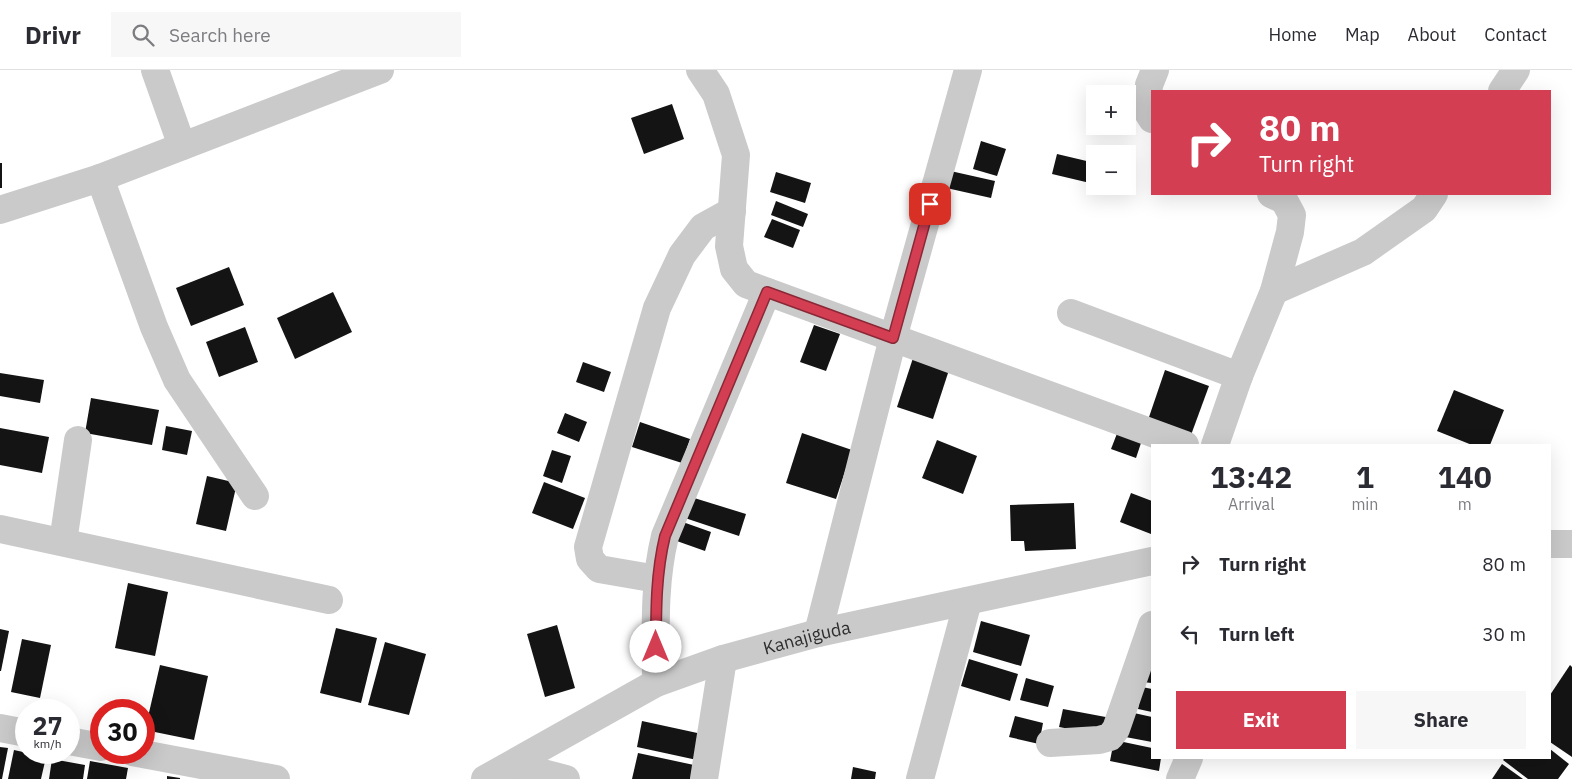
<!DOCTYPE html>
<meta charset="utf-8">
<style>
body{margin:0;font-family:"IBM Plex Sans",sans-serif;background:#f7f7f7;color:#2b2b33;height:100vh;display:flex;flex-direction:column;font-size:19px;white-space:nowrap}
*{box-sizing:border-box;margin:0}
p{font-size:16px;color:#7c7c81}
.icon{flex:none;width:28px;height:28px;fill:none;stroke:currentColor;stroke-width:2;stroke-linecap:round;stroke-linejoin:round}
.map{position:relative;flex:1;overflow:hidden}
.side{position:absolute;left:1151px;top:374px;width:400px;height:315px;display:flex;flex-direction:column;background:#fff;border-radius:0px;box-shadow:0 5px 20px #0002}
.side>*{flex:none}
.top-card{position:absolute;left:1151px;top:20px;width:400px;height:105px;border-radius:0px;box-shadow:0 5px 20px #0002;background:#d43e53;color:#fff;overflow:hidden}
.controls{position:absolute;left:1086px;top:15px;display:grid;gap:10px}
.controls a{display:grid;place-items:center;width:50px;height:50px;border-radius:0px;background:#fff;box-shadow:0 5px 20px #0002;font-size:25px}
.speed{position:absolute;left:15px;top:629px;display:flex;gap:10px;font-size:25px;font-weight:700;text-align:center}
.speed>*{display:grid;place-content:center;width:65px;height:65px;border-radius:50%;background:#fff;box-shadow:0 5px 20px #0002;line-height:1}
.speed small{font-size:12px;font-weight:400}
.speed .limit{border:8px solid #d22;background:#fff;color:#111}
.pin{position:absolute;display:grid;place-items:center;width:42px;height:42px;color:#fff;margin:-21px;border-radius:10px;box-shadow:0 2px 8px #0006}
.me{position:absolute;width:55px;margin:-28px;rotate:0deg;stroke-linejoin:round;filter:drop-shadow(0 0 4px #0008)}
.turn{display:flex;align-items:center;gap:18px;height:105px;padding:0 25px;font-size:22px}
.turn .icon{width:65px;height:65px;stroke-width:2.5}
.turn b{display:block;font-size:35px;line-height:42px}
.eta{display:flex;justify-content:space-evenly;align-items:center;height:85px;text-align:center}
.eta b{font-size:30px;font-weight:700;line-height:35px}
.primary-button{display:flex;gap:10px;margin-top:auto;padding:10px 25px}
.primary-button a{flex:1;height:58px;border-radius:0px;background:#d43e53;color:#fff;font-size:20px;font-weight:700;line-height:58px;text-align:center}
.primary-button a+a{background:#f7f7f7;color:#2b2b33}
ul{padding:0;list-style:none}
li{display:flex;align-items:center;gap:15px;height:70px;padding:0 25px}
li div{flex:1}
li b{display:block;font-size:19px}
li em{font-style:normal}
header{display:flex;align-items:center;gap:30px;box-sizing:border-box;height:70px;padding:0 25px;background:#fff;border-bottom:1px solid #e1e1e2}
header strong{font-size:24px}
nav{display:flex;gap:28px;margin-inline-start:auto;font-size:18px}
.search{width:350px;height:45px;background:#f7f7f7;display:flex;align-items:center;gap:12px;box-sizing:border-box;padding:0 18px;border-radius:0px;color:#7c7c81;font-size:19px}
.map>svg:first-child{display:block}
.building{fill:#141414}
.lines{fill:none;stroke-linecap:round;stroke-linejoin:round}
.minor{stroke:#cacaca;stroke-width:28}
.route-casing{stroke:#8a2836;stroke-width:12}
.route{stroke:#d43e53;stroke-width:9}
.labels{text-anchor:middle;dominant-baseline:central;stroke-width:5;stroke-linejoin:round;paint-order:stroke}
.street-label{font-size:18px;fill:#2d2d2d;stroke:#fff}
</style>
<header>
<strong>Drivr</strong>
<div class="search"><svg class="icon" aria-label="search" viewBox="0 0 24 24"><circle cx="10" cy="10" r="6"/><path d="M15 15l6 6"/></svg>Search here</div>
<nav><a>Home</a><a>Map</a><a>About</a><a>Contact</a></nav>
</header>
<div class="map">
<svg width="1572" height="709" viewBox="0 0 1572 709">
<rect width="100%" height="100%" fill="#fff"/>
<!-- building -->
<g class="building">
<polygon points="672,34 684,69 644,84 631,48"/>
<polygon points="981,71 1006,79 997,106 973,99"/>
<polygon points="1057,84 1095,93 1090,113 1052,104"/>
<rect x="0" y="93" width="2" height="25"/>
<polygon points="946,100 995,111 991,128 942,117"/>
<polygon points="776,102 811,113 805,133 770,122"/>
<polygon points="776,131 808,144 803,157 771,145"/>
<polygon points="772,149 800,160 793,178 764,167"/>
<polygon points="229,197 244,235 191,256 176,218"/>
<polygon points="333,222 352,262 295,289 277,248"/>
<polygon points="814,255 840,264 826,301 800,292"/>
<polygon points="245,257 258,292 219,307 206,272"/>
<polygon points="913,288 949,300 933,349 897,337"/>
<polygon points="583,292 611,302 604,322 576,312"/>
<polygon points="1165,300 1209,316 1191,365 1148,350"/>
<polygon points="0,303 44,310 40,333 0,326"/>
<polygon points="1454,320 1504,340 1490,375 1472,375 1437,361"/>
<polygon points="91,328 159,340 152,375 85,363"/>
<polygon points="565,343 587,352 579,372 557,363"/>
<polygon points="640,352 690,369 682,393 632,377"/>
<polygon points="166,356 192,361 187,385 162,380"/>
<polygon points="0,358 49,367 42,403 0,395"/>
<polygon points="1118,361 1142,370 1136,388 1111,379"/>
<polygon points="802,363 852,380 836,429 786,413"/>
<polygon points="937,370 977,386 963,424 922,408"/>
<polygon points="552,380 571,386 562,413 543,406"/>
<polygon points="207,406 237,413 226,461 196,454"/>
<polygon points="544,412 585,428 573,459 532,443"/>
<polygon points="1131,423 1152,431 1152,460 1151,464 1120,452"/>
<polygon points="691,427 746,444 739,466 685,448"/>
<polygon points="1074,433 1076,479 1025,481 1024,471 1011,471 1010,435"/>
<polygon points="680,451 711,462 705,481 674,470"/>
<polygon points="128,513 168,522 155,586 115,578"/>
<polygon points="981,551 1030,565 1021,596 973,582"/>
<polygon points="557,555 575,618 545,627 527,564"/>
<polygon points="336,558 377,568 361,633 320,623"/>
<polygon points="0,559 9,561 1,601 0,601"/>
<polygon points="22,569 51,575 40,628 11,622"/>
<polygon points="385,572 426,584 409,645 368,635"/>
<polygon points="969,589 1018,604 1010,631 961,616"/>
<polygon points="1152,594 1152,613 1142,612"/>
<polygon points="160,595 208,606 194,670 145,660"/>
<polygon points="1570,595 1572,597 1572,687 1550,672 1550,625"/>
<polygon points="1026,608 1054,616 1048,637 1020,630"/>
<polygon points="1142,617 1152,619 1152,642 1138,639"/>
<polygon points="1063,639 1111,648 1107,666 1059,657"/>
<polygon points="1125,641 1152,647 1152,672 1120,666"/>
<polygon points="1015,646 1043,653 1039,674 1009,667"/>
<polygon points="642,651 702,664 697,690 637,677"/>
<polygon points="1114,670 1152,678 1152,688 1161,688 1159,701 1110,691"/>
<polygon points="0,677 8,678 2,709 0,709"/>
<polygon points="1550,679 1569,694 1558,709 1528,709 1503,690 1505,688 1550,688"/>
<polygon points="14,680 46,687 41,709 8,709"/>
<polygon points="638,683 694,695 691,709 632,709"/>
<polygon points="52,689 85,695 83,709 49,709"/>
<polygon points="90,691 128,698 126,709 87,709"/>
<polygon points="1502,694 1523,709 1492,709"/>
<polygon points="853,697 876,702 875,709 851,709"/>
<polygon points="167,706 180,708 180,709 167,709"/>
</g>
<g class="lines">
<!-- minor -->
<g class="minor">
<polyline points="155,0 182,76"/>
<polyline points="700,0 716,24 736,85 729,176 734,199 746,214 1185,375"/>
<polyline points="1502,21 1516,0"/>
<polyline points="1152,49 1147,41 1149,15 1155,0"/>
<polyline points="100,108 154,257 177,310 255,426"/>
<polyline points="0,140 100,108 380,0"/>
<polyline points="1274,221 1363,182 1424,139 1434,124"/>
<polyline points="1071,243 1239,306"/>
<polyline points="1215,375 1239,306 1274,221 1290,162 1292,145 1284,130 1271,124"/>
<polyline points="0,459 329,530"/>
<polyline points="63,472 78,370"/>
<polyline points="1550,474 1572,474"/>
<polyline points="657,509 599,499 590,489 588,477 657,238 682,185 703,157 732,141"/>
<polyline points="818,563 893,268 968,0"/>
<path d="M656 613C656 564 653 515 665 466L767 222"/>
<polyline points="0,658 26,663"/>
<polyline points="69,671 101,677"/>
<polyline points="1050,673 1099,670 1110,667 1116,659 1152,555"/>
<polyline points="132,682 276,709"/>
<polyline points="512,695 566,709"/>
<path id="s1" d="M485 709 656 613 723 589 818 563 1152 491"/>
<polyline points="704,709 723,589"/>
<polyline points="920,709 968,531"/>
<polyline points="1180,709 1189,688"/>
</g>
</g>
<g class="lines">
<defs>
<path id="route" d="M656 577C656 539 656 503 665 466L767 222 893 268 930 134"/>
</defs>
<!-- route casing -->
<use href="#route" class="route-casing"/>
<!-- route -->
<use href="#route" class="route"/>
</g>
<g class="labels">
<!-- street labels -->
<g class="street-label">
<text stroke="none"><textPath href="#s1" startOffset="354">Kanajiguda</textPath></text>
</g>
</g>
</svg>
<div class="controls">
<a>+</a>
<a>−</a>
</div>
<div class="speed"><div>27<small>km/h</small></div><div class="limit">30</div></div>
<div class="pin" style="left:930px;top:134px;background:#d93025"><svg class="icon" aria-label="arrive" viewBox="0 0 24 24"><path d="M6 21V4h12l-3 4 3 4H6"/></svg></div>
<svg class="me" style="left:656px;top:577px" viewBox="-20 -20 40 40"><circle r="19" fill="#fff"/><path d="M0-13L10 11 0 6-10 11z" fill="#d43e53"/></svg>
<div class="top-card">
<div class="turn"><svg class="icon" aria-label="right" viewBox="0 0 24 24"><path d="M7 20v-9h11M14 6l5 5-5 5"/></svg><div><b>80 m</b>Turn right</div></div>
</div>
<section class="side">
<div class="eta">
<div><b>13:42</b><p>Arrival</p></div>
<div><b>1</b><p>min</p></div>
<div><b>140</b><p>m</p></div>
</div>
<ul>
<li><svg class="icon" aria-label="right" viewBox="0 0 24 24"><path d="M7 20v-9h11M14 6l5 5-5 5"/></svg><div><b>Turn right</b></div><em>80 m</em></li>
<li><svg class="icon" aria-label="left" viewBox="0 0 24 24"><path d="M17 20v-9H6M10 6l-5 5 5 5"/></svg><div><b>Turn left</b></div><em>30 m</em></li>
</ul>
<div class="primary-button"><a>Exit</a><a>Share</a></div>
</section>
</div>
